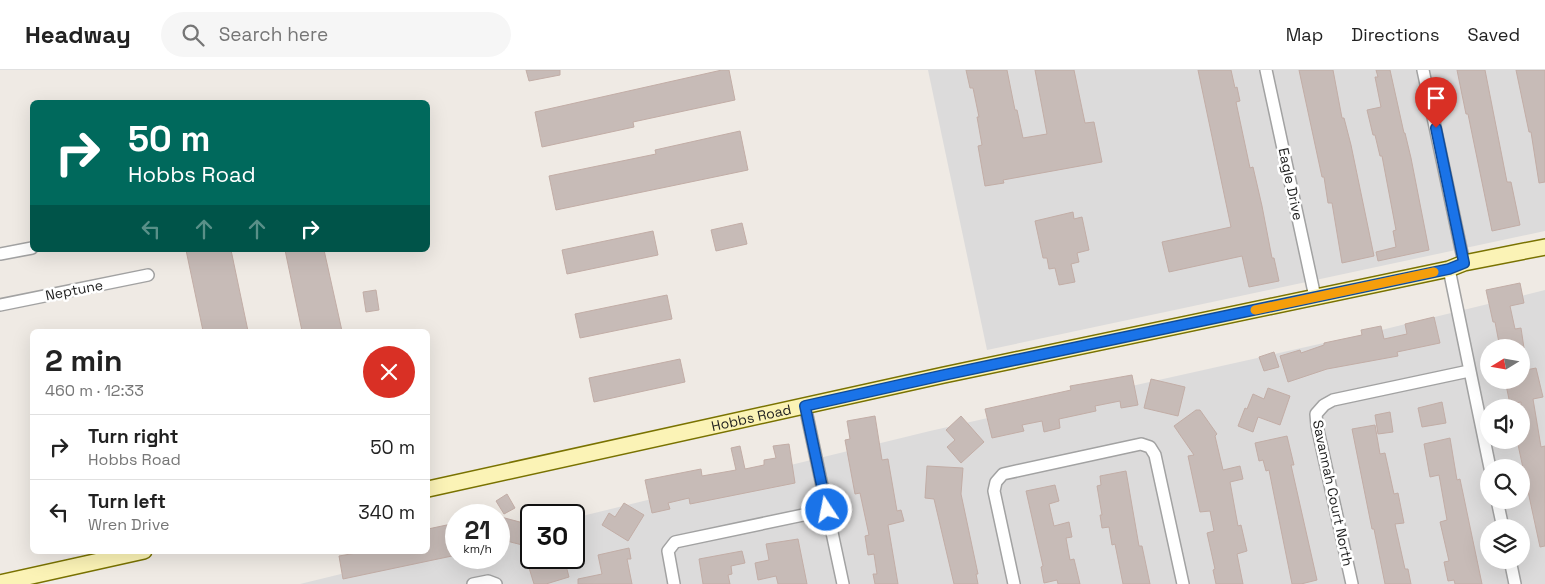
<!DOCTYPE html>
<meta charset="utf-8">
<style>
body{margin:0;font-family:"Space Grotesk",sans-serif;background:#f6f6f6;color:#222;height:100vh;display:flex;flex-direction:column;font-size:19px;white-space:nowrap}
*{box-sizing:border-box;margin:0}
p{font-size:16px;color:#767676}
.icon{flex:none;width:28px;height:28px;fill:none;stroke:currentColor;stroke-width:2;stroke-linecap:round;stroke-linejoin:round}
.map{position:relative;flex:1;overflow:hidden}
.side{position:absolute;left:30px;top:259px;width:400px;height:225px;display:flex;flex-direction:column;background:#fff;border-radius:8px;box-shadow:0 5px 20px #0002}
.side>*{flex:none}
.guide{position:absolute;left:30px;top:30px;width:400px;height:152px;border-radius:8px;box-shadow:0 5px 20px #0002;background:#00695c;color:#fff;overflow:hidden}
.needle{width:32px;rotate:259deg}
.tools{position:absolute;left:1480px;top:269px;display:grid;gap:10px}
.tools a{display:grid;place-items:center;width:50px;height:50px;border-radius:50%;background:#fff;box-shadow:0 5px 20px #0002;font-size:25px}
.speed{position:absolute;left:445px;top:434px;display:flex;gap:10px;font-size:25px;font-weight:700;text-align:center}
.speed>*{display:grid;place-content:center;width:65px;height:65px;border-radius:50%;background:#fff;box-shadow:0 5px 20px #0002;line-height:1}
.speed small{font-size:12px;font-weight:400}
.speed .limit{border:2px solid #111;border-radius:8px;background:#fff;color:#111}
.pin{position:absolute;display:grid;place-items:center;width:42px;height:42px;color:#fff;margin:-51px -21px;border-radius:50% 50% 50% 0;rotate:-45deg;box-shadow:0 0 5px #0007}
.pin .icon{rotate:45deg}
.me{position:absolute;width:55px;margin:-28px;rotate:349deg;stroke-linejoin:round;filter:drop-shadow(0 0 4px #0008)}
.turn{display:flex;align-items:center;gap:18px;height:105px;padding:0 15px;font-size:22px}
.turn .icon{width:65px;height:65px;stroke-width:2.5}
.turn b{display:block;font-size:35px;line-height:42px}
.lanes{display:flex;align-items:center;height:48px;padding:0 15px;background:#0003;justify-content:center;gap:25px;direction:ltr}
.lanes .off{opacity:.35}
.round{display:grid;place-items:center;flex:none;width:52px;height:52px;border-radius:26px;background:#f6f6f6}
.summary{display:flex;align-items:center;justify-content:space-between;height:85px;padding:0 15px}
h1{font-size:30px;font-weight:600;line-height:38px}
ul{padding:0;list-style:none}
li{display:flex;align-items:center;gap:15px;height:65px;padding:0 15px;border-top:1px solid #e0e0e0}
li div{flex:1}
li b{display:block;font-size:19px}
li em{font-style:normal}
header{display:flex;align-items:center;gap:30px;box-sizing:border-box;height:70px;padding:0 25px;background:#fff;border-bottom:1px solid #e0e0e0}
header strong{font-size:24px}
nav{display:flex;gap:28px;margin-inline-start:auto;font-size:18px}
.search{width:350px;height:45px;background:#f6f6f6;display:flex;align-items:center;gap:12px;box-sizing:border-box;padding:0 18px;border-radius:28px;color:#767676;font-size:19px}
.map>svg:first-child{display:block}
.residential{fill:#dcdbdb;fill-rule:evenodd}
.building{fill:#c7bbb7;stroke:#c2ada6}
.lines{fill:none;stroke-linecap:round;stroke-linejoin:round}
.street-casing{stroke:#a2a2a2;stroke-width:14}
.secondary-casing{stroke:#797201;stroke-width:18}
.street{stroke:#fff;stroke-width:11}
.secondary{stroke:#fbf3b6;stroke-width:15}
.route-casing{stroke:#114b97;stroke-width:12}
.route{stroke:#1a73e8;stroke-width:9}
.slow{stroke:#f59e0b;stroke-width:9}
.labels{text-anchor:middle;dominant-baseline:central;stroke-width:5;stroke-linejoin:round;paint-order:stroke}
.street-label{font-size:14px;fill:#1e1e1e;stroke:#fff}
</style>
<header>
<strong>Headway</strong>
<div class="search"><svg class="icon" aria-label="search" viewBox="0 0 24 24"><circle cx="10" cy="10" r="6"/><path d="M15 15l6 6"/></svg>Search here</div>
<nav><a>Map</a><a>Directions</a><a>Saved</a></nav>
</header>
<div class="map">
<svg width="1545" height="514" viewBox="0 0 1545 514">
<rect width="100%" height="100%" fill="#efeae4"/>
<!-- residential -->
<g class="residential">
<polygon points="928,0 1545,0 1545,161 987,280"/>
<path d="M1545 220V514H300L456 476V488H499V466L531 458V488H574V448L930 361 1369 263ZM1489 278H1521V310H1489ZM1489 338H1521V370H1489ZM1489 398H1521V430H1489ZM1489 458H1521V490H1489Z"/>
</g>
<!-- building -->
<g class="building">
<polygon points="526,0 560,0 560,5 529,11"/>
<polygon points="722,0 729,0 735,30 633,52 634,57 542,77 535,42"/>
<polygon points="966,0 1007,0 1015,40 1017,40 1023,68 1047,64 1035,0 1074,0 1085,53 1094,52 1102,92 1003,110 1004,113 985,116 978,76 982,75 977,47 979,47 973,18 970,18"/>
<polygon points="1198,0 1231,0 1235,18 1237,17 1240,31 1236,32 1250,98 1253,97 1262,136 1272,188 1274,188 1279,211 1249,217 1242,186 1169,202 1162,172 1231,157"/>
<polygon points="1299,0 1333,0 1342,48 1344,48 1351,75 1374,186 1342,193 1332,133 1328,133 1324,107 1322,107"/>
<polygon points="1376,0 1390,0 1404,63 1405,63 1411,88 1429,180 1378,191 1376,182 1396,177 1393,161 1396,160 1382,86 1380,86 1375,65 1373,65 1367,40 1381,37 1375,7 1378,7"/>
<polygon points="1457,0 1485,0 1507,112 1511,112 1520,155 1492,161 1468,44 1466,44"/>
<polygon points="1516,0 1545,0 1545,112 1539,113 1531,62 1529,62"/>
<polygon points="740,61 748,100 556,140 549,106 656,84 655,80"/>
<polygon points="1073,142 1074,149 1082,147 1089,180 1077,183 1079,192 1071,194 1075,212 1059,215 1055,198 1049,199 1047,188 1043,188 1035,151"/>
<polygon points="742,153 747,174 716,181 711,160"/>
<polygon points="653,161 658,185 567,204 562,180"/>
<polygon points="186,180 231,180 248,261 203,261"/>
<polygon points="285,180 324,180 342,261 302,261"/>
<polygon points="1520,213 1524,233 1510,236 1515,259 1521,258 1524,278 1500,278 1495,252 1493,252 1486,220"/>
<polygon points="376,220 379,240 366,242 363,222"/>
<polygon points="667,225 672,249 580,268 575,244"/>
<polygon points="1434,247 1440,273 1397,282 1398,286 1327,299 1288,312 1280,286 1300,280 1301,283 1324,275 1324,273 1362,265 1361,260 1381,256 1384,269 1407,264 1405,254"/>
<polygon points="1274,282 1279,297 1264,301 1259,287"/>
<polygon points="680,289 685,312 594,332 589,308"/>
<polygon points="1536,298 1543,327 1533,329 1541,377 1545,376 1545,476 1540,477 1517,370 1521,370 1521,332 1510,334 1505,310 1521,310 1521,301"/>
<polygon points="1132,305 1138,335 1121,338 1120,331 1095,336 1096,341 1059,349 1060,358 1044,362 1042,351 1022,355 1024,361 992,368 985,339 1071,320 1070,316"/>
<polygon points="1151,309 1185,317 1178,346 1144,338"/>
<polygon points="1268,318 1290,326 1280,355 1258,347 1253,362 1238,356 1245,338 1247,339 1253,324 1264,329"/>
<polygon points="1442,332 1446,353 1422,357 1418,338"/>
<polygon points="1196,340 1200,340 1217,364 1215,366 1223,400 1240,396 1243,409 1230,412 1238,456 1241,455 1247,481 1237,484 1243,514 1216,514 1213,500 1215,499 1207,463 1214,461 1210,441 1200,442 1188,386 1194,385 1174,356"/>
<polygon points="1390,342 1393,362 1378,364 1375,345"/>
<polygon points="875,346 882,390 888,389 897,441 901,440 904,451 888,455 898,514 875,514 873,504 877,504 874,484 868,485 865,466 869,465 860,423 855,424 845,370 850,369 847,351"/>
<polygon points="961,346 984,372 961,393 947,377 955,370 946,360"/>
<polygon points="1375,355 1380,384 1385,383 1394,424 1398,423 1404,453 1395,454 1405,499 1408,499 1411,514 1385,514 1374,459 1372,459 1352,359"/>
<polygon points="1287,366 1294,395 1291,395 1317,510 1301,514 1292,514 1269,400 1266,401 1263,390 1259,391 1255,373"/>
<polygon points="1450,368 1457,410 1460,409 1482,514 1455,514 1454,510 1448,511 1444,492 1449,491 1440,452 1447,450 1439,405 1430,407 1424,374"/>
<polygon points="789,374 795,413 690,434 689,428 668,433 670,439 652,443 645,410 701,399 702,406 736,400 731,378 740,376 745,399 764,395 764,390 776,388 773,376"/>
<polygon points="927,396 963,398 961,424 978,504 976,504 978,514 954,514 934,429 925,428"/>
<polygon points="1126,401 1139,476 1142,476 1150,514 1123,514 1115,474 1112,475 1109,457 1102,458 1100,445 1102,445 1097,416 1101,415 1100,406"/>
<polygon points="1055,415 1059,431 1049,434 1054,456 1069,452 1072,467 1066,468 1070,490 1074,489 1080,514 1058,514 1057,510 1044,513 1041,497 1043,496 1026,421"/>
<polygon points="507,424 515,438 504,444 496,431"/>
<polygon points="624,433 644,445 628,471 602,455 609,443 615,447"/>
<polygon points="501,447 531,455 530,477 499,469 499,458"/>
<polygon points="456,453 456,482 452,483 452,486 343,509 339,486 368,481 428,481 428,459"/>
<polygon points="798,469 807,514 778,514 776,506 758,510 755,493 769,490 766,474"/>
<polygon points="629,478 631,489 627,489 632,514 578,514 578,509 602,504 598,485"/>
<polygon points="742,481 745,493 731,496 732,504 728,505 730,514 703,514 699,489"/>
<polygon points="526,488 564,488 569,507 546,514 534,514"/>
</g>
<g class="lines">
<defs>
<g id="street">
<polyline points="1266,0 1315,227"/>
<polyline points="1423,0 1464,193"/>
<polyline points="0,184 32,178"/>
<polyline points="1449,199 1490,398"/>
<polyline points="0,235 148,205"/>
<polyline points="805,336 843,514"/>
<polyline points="1497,430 1503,458"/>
<polyline points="1510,490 1515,514"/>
<polyline points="473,514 488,511 496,514"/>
<polyline points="674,514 668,481 675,472 827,440"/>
<polyline points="1014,514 994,421 996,412 1003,404 1141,374 1150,377 1155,385 1183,514"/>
<polyline points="1352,514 1317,356 1316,344 1324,335 1333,330 1469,301"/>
</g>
<g id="secondary">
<path id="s1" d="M428 419 944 305 1449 199 1464 193 1545 177"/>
<polyline points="0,513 144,481"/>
</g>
</defs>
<!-- street casing -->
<use href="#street" class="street-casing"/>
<!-- secondary casing -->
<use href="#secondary" class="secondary-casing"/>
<!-- street -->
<use href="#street" class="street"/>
<!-- secondary -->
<use href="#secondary" class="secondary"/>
</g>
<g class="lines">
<defs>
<polyline id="route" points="827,440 805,336 944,305 1449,199 1464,193 1436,58"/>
</defs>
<!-- route casing -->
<use href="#route" class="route-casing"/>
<!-- route -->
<use href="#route" class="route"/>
<!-- slow -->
<polyline class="slow" points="1255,240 1434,202"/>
</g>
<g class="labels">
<!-- street labels -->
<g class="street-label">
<text transform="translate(1291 114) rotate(78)">Eagle Drive</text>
<text transform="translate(74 220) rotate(-11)">Neptune</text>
<text stroke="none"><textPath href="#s1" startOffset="331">Hobbs Road</textPath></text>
<text transform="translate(1333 423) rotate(78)">Savannah Court North</text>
</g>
</g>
</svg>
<div class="tools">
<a><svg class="needle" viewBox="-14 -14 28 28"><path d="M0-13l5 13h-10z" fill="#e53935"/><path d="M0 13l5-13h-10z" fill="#767676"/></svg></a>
<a><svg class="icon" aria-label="sound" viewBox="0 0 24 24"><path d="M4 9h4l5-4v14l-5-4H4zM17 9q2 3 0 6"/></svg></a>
<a><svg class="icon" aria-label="search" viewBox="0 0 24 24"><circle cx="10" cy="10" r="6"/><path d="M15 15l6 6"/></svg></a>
<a><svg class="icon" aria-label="layers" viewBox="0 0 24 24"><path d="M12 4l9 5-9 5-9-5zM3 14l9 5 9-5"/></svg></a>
</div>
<div class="speed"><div>21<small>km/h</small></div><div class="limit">30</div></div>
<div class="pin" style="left:1436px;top:58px;background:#d93025"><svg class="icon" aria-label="arrive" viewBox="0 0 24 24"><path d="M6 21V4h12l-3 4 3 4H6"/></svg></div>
<svg class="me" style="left:827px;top:440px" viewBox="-20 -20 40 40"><circle r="17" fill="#1a73e8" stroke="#fff" stroke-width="3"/><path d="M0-11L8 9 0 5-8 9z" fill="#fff"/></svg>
<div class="guide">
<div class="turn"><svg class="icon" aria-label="right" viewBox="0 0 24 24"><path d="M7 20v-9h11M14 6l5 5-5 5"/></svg><div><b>50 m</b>Hobbs Road</div></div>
<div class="lanes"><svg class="icon off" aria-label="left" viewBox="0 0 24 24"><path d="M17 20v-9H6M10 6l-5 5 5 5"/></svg><svg class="icon off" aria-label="ahead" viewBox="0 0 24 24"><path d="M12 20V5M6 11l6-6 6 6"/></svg><svg class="icon off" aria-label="ahead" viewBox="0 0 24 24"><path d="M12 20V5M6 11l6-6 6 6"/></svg><svg class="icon" aria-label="right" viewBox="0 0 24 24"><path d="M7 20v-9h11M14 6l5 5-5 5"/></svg></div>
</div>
<section class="side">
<div class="summary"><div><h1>2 min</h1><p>460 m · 12:33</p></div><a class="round" style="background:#d93025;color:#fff"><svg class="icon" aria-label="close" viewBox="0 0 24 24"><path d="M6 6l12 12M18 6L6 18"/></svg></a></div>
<ul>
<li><svg class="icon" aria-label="right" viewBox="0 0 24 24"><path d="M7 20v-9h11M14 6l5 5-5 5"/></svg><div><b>Turn right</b><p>Hobbs Road</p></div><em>50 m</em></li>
<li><svg class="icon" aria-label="left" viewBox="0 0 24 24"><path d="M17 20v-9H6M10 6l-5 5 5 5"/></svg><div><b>Turn left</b><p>Wren Drive</p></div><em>340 m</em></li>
</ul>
</section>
</div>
